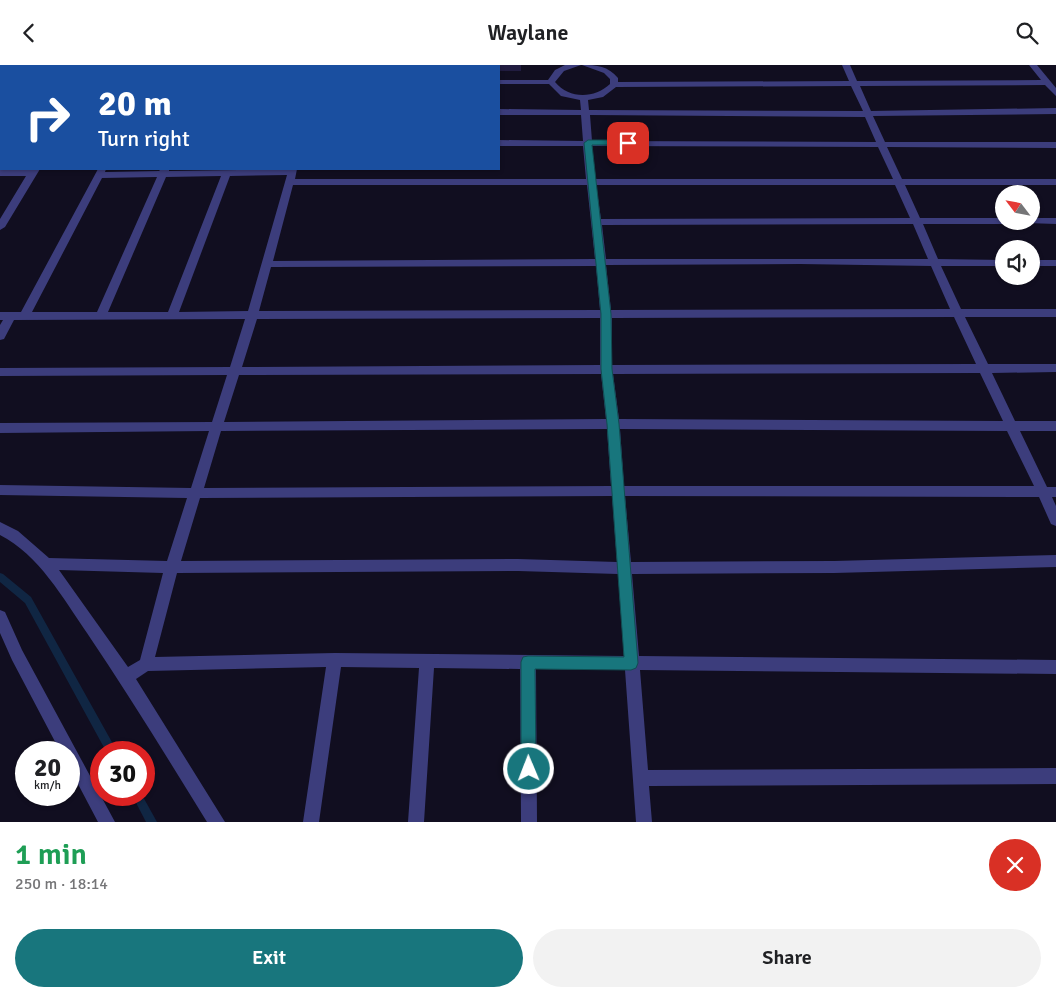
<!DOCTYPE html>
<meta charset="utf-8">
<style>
body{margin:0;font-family:Signika,sans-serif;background:#f2f2f2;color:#202124;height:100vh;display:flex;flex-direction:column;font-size:19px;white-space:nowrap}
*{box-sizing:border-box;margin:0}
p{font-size:16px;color:#757577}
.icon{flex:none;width:28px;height:28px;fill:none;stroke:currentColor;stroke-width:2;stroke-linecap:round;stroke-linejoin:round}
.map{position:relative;height:757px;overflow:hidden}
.details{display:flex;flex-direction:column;background:#fff;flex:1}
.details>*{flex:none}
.banner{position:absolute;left:0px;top:0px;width:500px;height:105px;box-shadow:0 1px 4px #0004;background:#1a4fa0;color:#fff;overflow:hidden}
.needle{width:32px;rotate:302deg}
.tools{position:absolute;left:995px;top:120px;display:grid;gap:10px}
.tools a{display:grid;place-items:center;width:45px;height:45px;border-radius:50%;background:#fff;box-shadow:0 1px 4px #0004;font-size:25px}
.speed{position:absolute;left:15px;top:676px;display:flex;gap:10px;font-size:25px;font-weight:700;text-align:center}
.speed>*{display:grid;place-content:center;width:65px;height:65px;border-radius:50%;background:#fff;box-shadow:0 1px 4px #0004;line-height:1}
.speed small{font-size:12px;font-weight:400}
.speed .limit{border:8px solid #d22;background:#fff;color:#111}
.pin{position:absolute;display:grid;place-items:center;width:42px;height:42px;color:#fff;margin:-21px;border-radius:10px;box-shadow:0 2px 8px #0006}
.me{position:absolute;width:55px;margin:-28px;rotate:359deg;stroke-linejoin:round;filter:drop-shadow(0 0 4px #0008)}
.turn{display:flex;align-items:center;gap:18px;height:105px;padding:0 15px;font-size:22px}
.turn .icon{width:65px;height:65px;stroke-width:2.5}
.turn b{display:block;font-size:35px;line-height:42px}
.round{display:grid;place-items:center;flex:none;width:52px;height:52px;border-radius:26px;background:#f2f2f2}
.overview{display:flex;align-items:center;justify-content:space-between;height:85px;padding:0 15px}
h1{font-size:30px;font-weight:600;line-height:38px;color:#1e9e55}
.action{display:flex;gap:10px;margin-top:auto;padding:10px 15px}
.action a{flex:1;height:58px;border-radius:30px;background:#18767d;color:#fff;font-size:20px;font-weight:600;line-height:58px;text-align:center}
.action a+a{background:#f2f2f2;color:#202124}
header{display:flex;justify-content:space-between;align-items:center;height:65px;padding:0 15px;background:#fff;font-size:22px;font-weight:600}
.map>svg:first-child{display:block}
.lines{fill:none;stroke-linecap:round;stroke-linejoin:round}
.stream{fill:#102643;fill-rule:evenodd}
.building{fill:#211c40}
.street{fill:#3c3d7c;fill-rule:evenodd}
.route{fill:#18767d;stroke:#104d51}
</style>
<header><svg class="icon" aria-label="back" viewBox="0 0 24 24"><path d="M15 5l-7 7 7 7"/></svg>Waylane<svg class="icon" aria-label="search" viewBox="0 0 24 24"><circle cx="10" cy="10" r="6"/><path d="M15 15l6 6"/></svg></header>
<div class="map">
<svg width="1056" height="757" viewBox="0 0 1056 757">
<rect width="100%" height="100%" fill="#110e20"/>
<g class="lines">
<!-- stream -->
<g class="stream">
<polygon points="0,508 3,509 31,532 118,688 107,688 25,538 0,517"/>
<polygon points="132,730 142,730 157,757 146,757"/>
</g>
</g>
<!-- building -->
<rect class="building" x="499" y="0" width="22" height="6"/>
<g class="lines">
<!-- street -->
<g class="street">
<path d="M565 0H581L564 6 555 17C569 34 594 34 610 19V14L604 8 582 0C597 0 608 1 618 13V17L849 16 842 0H850L857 16 1041 15 1029 0H1037L1056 23V31L1045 20 860 21 871 46 1056 43V49L873 51 885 77H1056V83L887 82 902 114H1056V120H905L920 153H1004V156H1009L1004 159H923L938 194 1004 195V201H941L961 244H1056V252H965L988 299H1056V307L992 308 1015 356H1056V366H1020L1047 422H1056V432H1052L1056 441V461L1051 459 1039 432 625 431 631 497 834 496 1056 490V502L834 508 632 509 639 591 1056 595V609L640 605 648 705 1056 703V719L649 721 652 757H636L625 605 536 604 537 757H521L520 604 434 603 424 757H408L419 603 341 602 319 757H303L326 602 148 606 136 614 225 757H207C168 694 129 630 87 568 63 533 39 490 0 470V457L18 466 49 493 167 496 187 433 0 430V420L191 423 209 366 0 368V358L212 357 227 310 0 311V303L230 302 245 254 14 255 4 274 0 275V260L3 255H0V247H21L98 104H106L105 107 159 106 161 104H169V106L297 104 295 114H586L583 81H499V75L583 76 581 50H499V44L581 45 580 35 561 31 549 19H499V15H548L555 5ZM851 21 863 46 589 45 588 35 603 32 616 22ZM590 50 865 52 876 77 592 76ZM592 81 878 82 893 114H595ZM287 110 248 246 179 247 230 111ZM221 111 168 247H108L166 112ZM157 112 97 247H32L102 113ZM293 120H587L595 194 273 196ZM596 120H895L910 153 601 154ZM913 159 928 194H606L602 160ZM800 199 931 201 950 244 611 245 606 200ZM596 201 600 245 259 246 271 202ZM954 252 976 299 612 300V253ZM600 253V300L242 302 257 254ZM980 308 1003 356 619 354 613 309ZM601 309 606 354 224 357 239 310ZM607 364 611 421 204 423 221 366ZM620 364 1007 366 1034 421H624ZM612 431 617 497 518 494 181 496 200 433ZM59 505 163 508 140 595 128 602ZM518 506 618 509 624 591 335 588 155 592 177 508Z"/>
<polygon points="1,25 1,31 0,32 0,26"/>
<polygon points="31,104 40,104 5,162 0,165 0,154 26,111 0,111 0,105"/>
<polygon points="1031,153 1056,153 1056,159 1027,158 1026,156 1031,156"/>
<rect x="1031" y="195" width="25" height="6"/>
<polygon points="0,545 5,547 22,585 115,757 98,757 69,702 69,688 61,688 12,595 0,568"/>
</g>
</g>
<!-- route -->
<polygon class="route" points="588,75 628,75 632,78 628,80 592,80 611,249 612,304 619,359 638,598 636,603 631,605 535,604 536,704 534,709 529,711 524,709 521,704 521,597 523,592 528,591 624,592 607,359 601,304 601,249 584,78"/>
</svg>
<div class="tools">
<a><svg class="needle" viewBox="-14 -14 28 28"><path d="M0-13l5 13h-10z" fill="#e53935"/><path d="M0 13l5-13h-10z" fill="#757577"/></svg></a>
<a><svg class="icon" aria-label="sound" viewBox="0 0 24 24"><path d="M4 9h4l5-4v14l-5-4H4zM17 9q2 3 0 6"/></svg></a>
</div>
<div class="speed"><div>20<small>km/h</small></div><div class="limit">30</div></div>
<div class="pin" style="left:628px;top:78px;background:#d93025"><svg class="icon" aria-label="arrive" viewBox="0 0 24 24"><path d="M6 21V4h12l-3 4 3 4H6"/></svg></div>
<svg class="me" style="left:529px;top:704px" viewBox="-20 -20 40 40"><circle r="17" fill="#18767d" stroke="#fff" stroke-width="3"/><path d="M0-11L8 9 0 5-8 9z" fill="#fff"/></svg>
<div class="banner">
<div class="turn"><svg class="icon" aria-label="right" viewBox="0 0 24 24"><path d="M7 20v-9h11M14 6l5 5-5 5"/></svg><div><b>20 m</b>Turn right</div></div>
</div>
</div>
<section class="details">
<div class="overview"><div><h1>1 min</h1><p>250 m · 18:14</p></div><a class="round" style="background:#d93025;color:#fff"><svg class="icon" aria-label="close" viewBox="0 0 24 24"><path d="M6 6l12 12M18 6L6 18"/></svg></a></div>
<div class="action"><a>Exit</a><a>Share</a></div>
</section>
